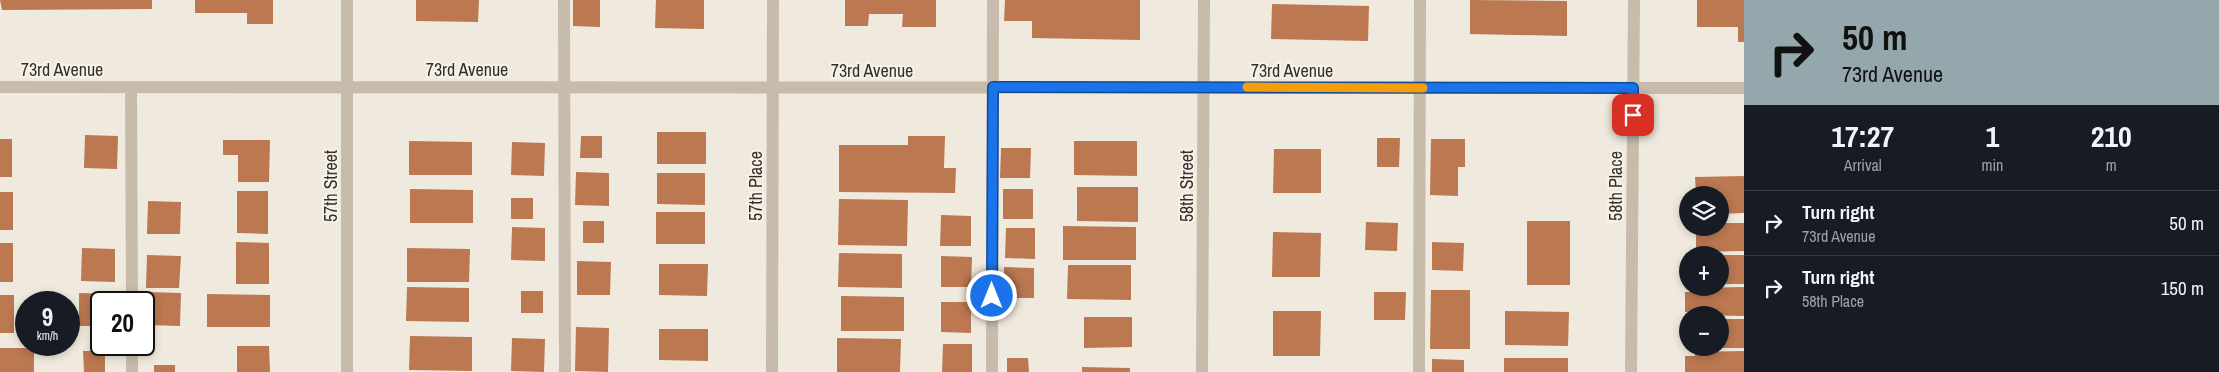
<!DOCTYPE html>
<meta charset="utf-8">
<style>
body{margin:0;font-family:"Archivo Narrow",sans-serif;background:#242831;color:#f1f3f6;height:100vh;display:flex;flex-direction:column;font-size:19px;white-space:nowrap}
*{box-sizing:border-box;margin:0}
p{font-size:16px;color:#9ea1a6}
.icon{flex:none;width:28px;height:28px;fill:none;stroke:currentColor;stroke-width:2;stroke-linecap:round;stroke-linejoin:round}
.map{position:relative;flex:1;overflow:hidden}
.sheet{display:flex;flex-direction:column;background:#171b24;width:475px}
.sheet>*{flex:none}
.banner{background:#94a7ad;color:#111;overflow:hidden}
.controls{position:absolute;left:1679px;top:186px;display:grid;gap:10px}
.controls a{display:grid;place-items:center;width:50px;height:50px;border-radius:50%;background:#171b24;box-shadow:0 2px 8px #0003;font-size:25px}
.speed{position:absolute;left:15px;top:291px;display:flex;gap:10px;font-size:25px;font-weight:700;text-align:center}
.speed>*{display:grid;place-content:center;width:65px;height:65px;border-radius:50%;background:#171b24;box-shadow:0 2px 8px #0003;line-height:1}
.speed small{font-size:12px;font-weight:400}
.speed .limit{border:2px solid #111;border-radius:8px;background:#fff;color:#111}
.pin{position:absolute;display:grid;place-items:center;width:42px;height:42px;color:#fff;margin:-21px;border-radius:10px;box-shadow:0 2px 8px #0006}
.me{position:absolute;width:55px;margin:-28px;rotate:0deg;stroke-linejoin:round;filter:drop-shadow(0 0 4px #0008)}
.turn{display:flex;align-items:center;gap:18px;height:105px;padding:0 15px;font-size:22px}
.turn .icon{width:65px;height:65px;stroke-width:2.5}
.turn b{display:block;font-size:35px;line-height:42px}
.eta{display:flex;justify-content:space-evenly;align-items:center;height:85px;text-align:center}
.eta b{font-size:30px;font-weight:700;line-height:35px}
ul{padding:0;list-style:none}
li{display:flex;align-items:center;gap:15px;height:65px;padding:0 15px;border-top:1px solid #363941}
li div{flex:1}
li b{display:block;font-size:19px}
li em{font-style:normal}
main{display:flex;flex:1;min-height:0}
.map>svg:first-child{display:block}
.building{fill:#bb7851}
.lines{fill:none;stroke-linecap:round;stroke-linejoin:round}
.service{stroke:#c7bbab;stroke-width:12}
.minor{stroke:#c7bbab;stroke-width:12}
.tertiary{stroke:#c7bbab;stroke-width:12}
.route-casing{stroke:#114b97;stroke-width:12}
.route{stroke:#1a73e8;stroke-width:9}
.slow{stroke:#f59e0b;stroke-width:9}
.labels{text-anchor:middle;dominant-baseline:central;stroke-width:4;stroke-linejoin:round;paint-order:stroke}
.street-label{font-size:18px;fill:#352f29;stroke:#f8f3ea}
</style>
<main>
<div class="map">
<svg width="1744" height="372" viewBox="0 0 1744 372">
<rect width="100%" height="100%" fill="#f0eade"/>
<!-- building -->
<g class="building">
<polygon points="0,0 152,0 152,9 2,10"/>
<polygon points="195,0 273,0 273,24 247,24 247,13 195,13"/>
<polygon points="416,0 479,0 478,22 416,21"/>
<polygon points="573,0 600,0 600,27 573,26"/>
<polygon points="656,0 704,0 704,29 655,28"/>
<polygon points="845,0 936,0 936,27 902,27 903,14 869,14 868,26 845,26"/>
<polygon points="1005,0 1140,0 1140,40 1032,38 1032,21 1004,21"/>
<polygon points="1470,0 1567,1 1567,36 1470,34"/>
<polygon points="1697,0 1744,0 1744,42 1738,42 1738,27 1697,27"/>
<polygon points="1272,4 1369,6 1368,41 1271,39"/>
<rect x="657" y="132" width="49" height="32"/>
<polygon points="85,135 118,136 117,169 84,168"/>
<polygon points="581,136 602,136 602,158 580,158"/>
<polygon points="908,136 945,136 944,168 956,168 955,193 839,192 839,145 908,145"/>
<polygon points="1377,138 1400,138 1399,167 1377,167"/>
<rect x="0" y="139" width="12" height="38"/>
<polygon points="1431,139 1465,139 1465,167 1458,167 1458,196 1430,195"/>
<polygon points="223,140 270,140 269,182 238,182 238,155 223,155"/>
<polygon points="409,141 472,142 472,175 409,175"/>
<polygon points="1074,141 1137,141 1137,176 1074,175"/>
<polygon points="512,142 545,143 544,176 511,175"/>
<polygon points="1001,148 1031,148 1030,178 1000,178"/>
<polygon points="1274,149 1321,149 1321,193 1273,193"/>
<polygon points="576,172 609,173 609,206 575,205"/>
<polygon points="657,173 705,173 705,205 657,204"/>
<polygon points="1744,176 1744,213 1720,214 1720,195 1696,195 1695,177"/>
<polygon points="1077,187 1138,187 1138,222 1077,221"/>
<polygon points="410,189 473,190 473,223 410,223"/>
<rect x="1003" y="189" width="30" height="30"/>
<polygon points="237,191 268,191 268,234 237,233"/>
<rect x="0" y="192" width="13" height="38"/>
<rect x="511" y="198" width="22" height="21"/>
<polygon points="839,199 908,200 907,246 838,245"/>
<polygon points="148,201 181,202 180,234 147,234"/>
<rect x="656" y="212" width="49" height="32"/>
<polygon points="941,215 971,216 971,246 940,246"/>
<rect x="583" y="221" width="21" height="22"/>
<rect x="1527" y="221" width="43" height="64"/>
<polygon points="1366,222 1398,223 1397,251 1365,250"/>
<polygon points="1720,223 1744,223 1744,251 1696,252 1696,228 1720,228"/>
<polygon points="1063,226 1136,227 1136,260 1063,260"/>
<polygon points="512,227 545,228 545,261 511,260"/>
<polygon points="1006,228 1035,228 1035,259 1005,258"/>
<polygon points="1273,232 1321,233 1320,277 1272,277"/>
<polygon points="236,242 269,243 269,284 236,284"/>
<polygon points="1432,242 1464,243 1463,271 1432,270"/>
<rect x="0" y="243" width="13" height="39"/>
<polygon points="82,248 115,249 115,282 81,281"/>
<polygon points="407,248 470,249 469,282 407,282"/>
<polygon points="839,253 902,254 902,288 838,287"/>
<polygon points="147,255 181,256 179,288 146,288"/>
<rect x="1720" y="255" width="24" height="29"/>
<polygon points="941,256 972,257 971,287 941,287"/>
<rect x="1685" y="260" width="3" height="20"/>
<polygon points="577,261 611,262 610,295 577,295"/>
<polygon points="659,264 708,264 707,296 659,295"/>
<polygon points="1068,265 1131,265 1131,300 1067,299"/>
<polygon points="1004,267 1034,268 1034,298 1004,298"/>
<polygon points="407,287 469,288 469,322 406,321"/>
<polygon points="1744,287 1744,316 1695,315 1695,312 1685,312 1685,292 1695,292 1695,288"/>
<polygon points="1431,290 1470,290 1470,349 1430,349"/>
<rect x="521" y="291" width="22" height="22"/>
<polygon points="147,292 181,293 180,326 147,325"/>
<polygon points="1374,292 1406,292 1405,320 1374,320"/>
<polygon points="79,293 112,294 112,302 101,302 101,326 79,326"/>
<polygon points="207,294 270,295 270,327 207,327"/>
<rect x="0" y="295" width="14" height="38"/>
<polygon points="841,296 904,297 904,331 841,331"/>
<polygon points="941,302 971,302 971,333 941,332"/>
<polygon points="1273,311 1321,311 1320,356 1273,356"/>
<polygon points="1505,311 1569,312 1568,346 1505,345"/>
<polygon points="1084,317 1132,317 1132,347 1084,348"/>
<rect x="1720" y="319" width="24" height="29"/>
<rect x="1684" y="324" width="4" height="20"/>
<polygon points="576,327 609,328 608,372 575,371"/>
<polygon points="659,329 708,329 708,361 659,360"/>
<polygon points="410,336 472,337 472,371 409,370"/>
<polygon points="512,338 545,339 544,372 511,371"/>
<polygon points="837,338 901,339 900,372 837,372"/>
<polygon points="943,344 972,344 972,372 942,372"/>
<polygon points="237,346 269,346 270,372 237,372"/>
<rect x="0" y="348" width="34" height="24"/>
<polygon points="83,351 105,351 105,372 84,372"/>
<polygon points="1744,351 1744,372 1685,372 1685,356 1695,356 1695,352"/>
<polygon points="1007,358 1028,358 1029,372 1007,372"/>
<rect x="1504" y="358" width="64" height="14"/>
<polygon points="1432,359 1464,360 1464,372 1432,372"/>
<rect x="154" y="365" width="21" height="7"/>
<polygon points="1082,367 1130,368 1130,372 1082,372"/>
</g>
<g class="lines">
<!-- service -->
<g class="service">
<polyline points="564,0 565,372"/>
<polyline points="131,87 132,302"/>
<polyline points="132,345 132,372"/>
<polyline points="992,372 993,0"/>
<polyline points="1419,372 1420,0"/>
</g>
<!-- minor -->
<g class="minor">
<polyline points="0,87 1744,88"/>
<polyline points="772,372 773,0"/>
<polyline points="1202,372 1204,0"/>
<polyline points="1631,372 1634,0"/>
</g>
<!-- tertiary -->
<polyline class="tertiary" points="347,372 347,0"/>
</g>
<g class="lines">
<defs>
<polyline id="route" points="992,296 993,87 1633,88 1633,115"/>
</defs>
<!-- route casing -->
<use href="#route" class="route-casing"/>
<!-- route -->
<use href="#route" class="route"/>
<!-- slow -->
<polyline class="slow" points="1247,87 1423,88"/>
</g>
<g class="labels">
<!-- street labels -->
<g class="street-label">
<text x="62" y="69">73rd Avenue</text>
<text x="467" y="69">73rd Avenue</text>
<text x="872" y="70">73rd Avenue</text>
<text x="1292" y="70">73rd Avenue</text>
<text transform="translate(330 186) rotate(-90)">57th Street</text>
<text transform="translate(755 186) rotate(-90)">57th Place</text>
<text transform="translate(1186 186) rotate(-90)">58th Street</text>
<text transform="translate(1615 186) rotate(-90)">58th Place</text>
</g>
</g>
</svg>
<div class="controls">
<a><svg class="icon" aria-label="layers" viewBox="0 0 24 24"><path d="M12 4l9 5-9 5-9-5zM3 14l9 5 9-5"/></svg></a>
<a>+</a>
<a>−</a>
</div>
<div class="speed"><div>9<small>km/h</small></div><div class="limit">20</div></div>
<div class="pin" style="left:1633px;top:115px;background:#d93025"><svg class="icon" aria-label="arrive" viewBox="0 0 24 24"><path d="M6 21V4h12l-3 4 3 4H6"/></svg></div>
<svg class="me" style="left:992px;top:296px" viewBox="-20 -20 40 40"><circle r="17" fill="#1a73e8" stroke="#fff" stroke-width="3"/><path d="M0-11L8 9 0 5-8 9z" fill="#fff"/></svg>
</div>
<section class="sheet">
<div class="banner">
<div class="turn"><svg class="icon" aria-label="right" viewBox="0 0 24 24"><path d="M7 20v-9h11M14 6l5 5-5 5"/></svg><div><b>50 m</b>73rd Avenue</div></div>
</div>
<div class="eta">
<div><b>17:27</b><p>Arrival</p></div>
<div><b>1</b><p>min</p></div>
<div><b>210</b><p>m</p></div>
</div>
<ul>
<li><svg class="icon" aria-label="right" viewBox="0 0 24 24"><path d="M7 20v-9h11M14 6l5 5-5 5"/></svg><div><b>Turn right</b><p>73rd Avenue</p></div><em>50 m</em></li>
<li><svg class="icon" aria-label="right" viewBox="0 0 24 24"><path d="M7 20v-9h11M14 6l5 5-5 5"/></svg><div><b>Turn right</b><p>58th Place</p></div><em>150 m</em></li>
</ul>
</section>
</main>
